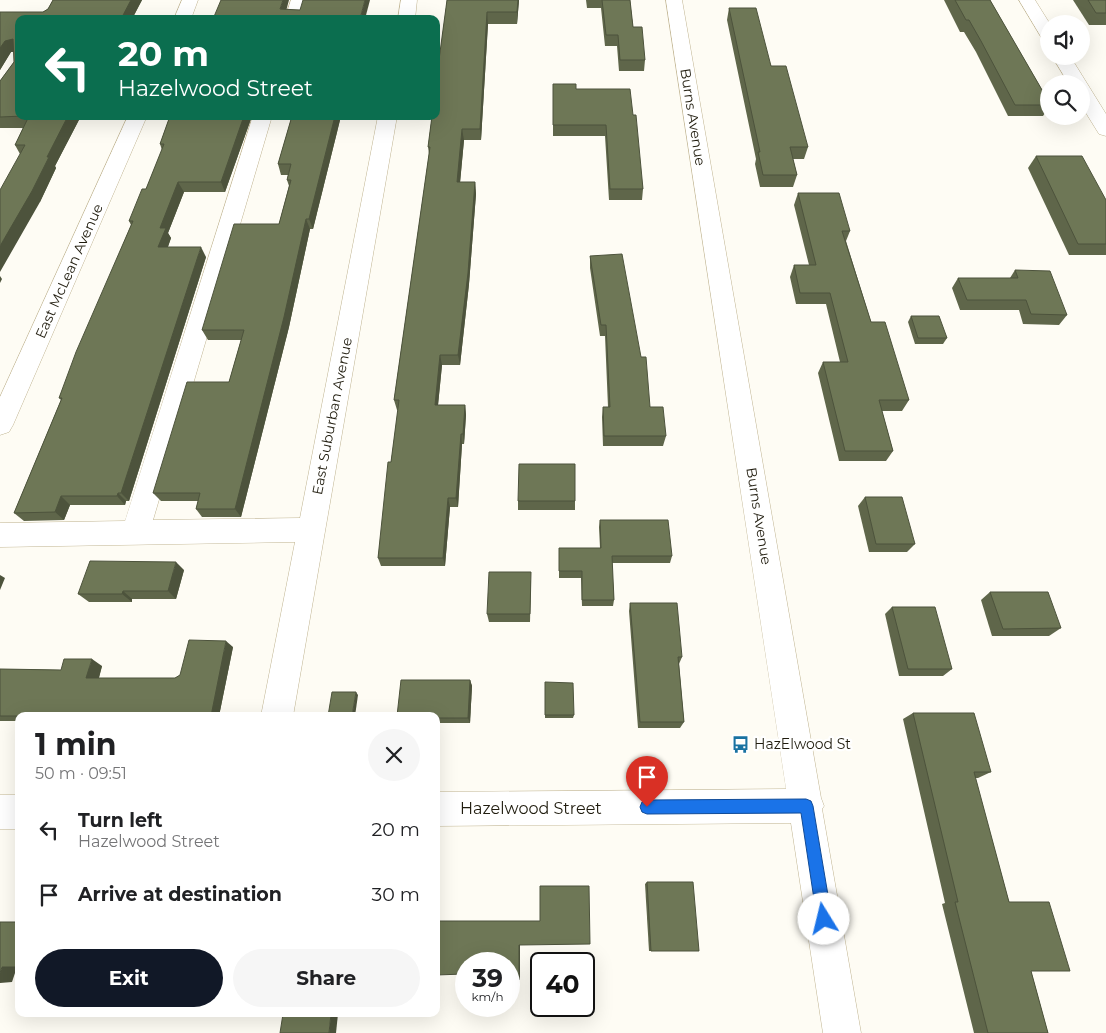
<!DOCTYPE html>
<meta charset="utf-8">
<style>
body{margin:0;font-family:Montserrat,sans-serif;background:#f6f6f6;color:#202124;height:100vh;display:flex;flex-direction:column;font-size:19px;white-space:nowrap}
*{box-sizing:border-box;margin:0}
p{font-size:16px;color:#757577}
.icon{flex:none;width:28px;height:28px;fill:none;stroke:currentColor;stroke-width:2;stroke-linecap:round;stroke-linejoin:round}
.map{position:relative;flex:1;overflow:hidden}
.details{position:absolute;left:15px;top:712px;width:425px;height:305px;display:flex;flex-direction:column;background:#fff;border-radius:10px;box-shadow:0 5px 20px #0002}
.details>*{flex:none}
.guide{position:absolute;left:15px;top:15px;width:425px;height:105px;border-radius:10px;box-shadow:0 5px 20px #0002;background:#0b6e4f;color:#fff;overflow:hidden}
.fabs{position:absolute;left:1040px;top:15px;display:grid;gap:10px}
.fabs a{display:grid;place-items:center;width:50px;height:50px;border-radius:50%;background:#fff;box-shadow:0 5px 20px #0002;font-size:25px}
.speed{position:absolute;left:455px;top:952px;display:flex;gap:10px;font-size:25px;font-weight:700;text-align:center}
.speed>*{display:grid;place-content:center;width:65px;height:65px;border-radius:50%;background:#fff;box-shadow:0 5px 20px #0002;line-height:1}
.speed small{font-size:12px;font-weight:400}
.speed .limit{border:2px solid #111;border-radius:8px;background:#fff;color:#111}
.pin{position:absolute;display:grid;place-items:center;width:42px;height:42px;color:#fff;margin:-51px -21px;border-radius:50% 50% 50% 0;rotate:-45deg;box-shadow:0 0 5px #0007}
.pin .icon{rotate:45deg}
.me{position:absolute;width:55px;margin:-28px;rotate:351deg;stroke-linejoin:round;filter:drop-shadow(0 0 4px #0008)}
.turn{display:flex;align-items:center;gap:18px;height:105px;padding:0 20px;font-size:22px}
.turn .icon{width:65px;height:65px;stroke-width:2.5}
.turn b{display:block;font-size:35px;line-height:42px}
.round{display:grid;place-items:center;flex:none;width:52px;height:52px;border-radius:26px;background:#f6f6f6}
.overview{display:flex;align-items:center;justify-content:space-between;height:85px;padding:0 20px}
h1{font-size:30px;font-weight:700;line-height:38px}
.action{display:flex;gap:10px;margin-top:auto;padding:10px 20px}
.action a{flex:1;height:58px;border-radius:30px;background:#111827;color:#fff;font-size:20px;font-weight:700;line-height:58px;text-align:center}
.action a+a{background:#f6f6f6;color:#202124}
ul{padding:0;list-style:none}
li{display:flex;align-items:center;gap:15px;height:65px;padding:0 20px}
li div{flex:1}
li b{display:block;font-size:19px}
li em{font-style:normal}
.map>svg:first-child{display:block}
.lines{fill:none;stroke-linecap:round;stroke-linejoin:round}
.minor-casing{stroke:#c0b491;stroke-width:1}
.minor{fill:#fff;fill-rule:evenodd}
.wall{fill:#5f664a}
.shaded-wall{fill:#4d533c}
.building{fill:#6e7756;stroke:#4d533c}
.route{fill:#1a73e8;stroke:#114b97}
.labels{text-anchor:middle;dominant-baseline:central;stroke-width:4.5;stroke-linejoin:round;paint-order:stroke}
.street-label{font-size:14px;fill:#201c0e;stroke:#fff}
.poi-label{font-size:14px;fill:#201c0e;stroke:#fff;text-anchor:start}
.near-street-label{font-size:16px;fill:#201c0e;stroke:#fff}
</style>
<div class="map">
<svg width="1106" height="1033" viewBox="0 0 1106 1033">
<rect width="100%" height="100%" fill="#fefcf4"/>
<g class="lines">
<defs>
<g id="minor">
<polygon points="182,0 198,0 191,19 174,19"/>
<polygon points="291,0 307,0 302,19 285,19"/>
<polygon points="401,0 417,0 415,19 398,19"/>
<polygon points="666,0 682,0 821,798 824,806 822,809 861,1033 823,1033 791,823 436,826 436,792 786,789"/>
<polygon points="1019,0 1035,0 1050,24 1049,41 1043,40"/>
<polygon points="1052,56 1070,56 1106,114 1106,136 1099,134 1081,105 1081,84 1069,84"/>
<polygon points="128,116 147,116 13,425 9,432 0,435 0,397"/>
<polygon points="253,116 272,116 153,520 300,518 378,116 397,116 293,716 261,716 295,542 0,547 0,523 125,521"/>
<rect x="0" y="795" width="19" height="34"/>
</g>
</defs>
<!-- minor casing -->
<use href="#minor" class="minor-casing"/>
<!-- minor -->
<use href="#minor" class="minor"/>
</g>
<!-- wall -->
<g class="wall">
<polygon points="53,0 142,0 132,19 19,19 81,116 55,166 56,168 40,202 20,154 15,145 23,128 0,128 0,81 14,62 14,52 11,52 0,70 0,12 43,12 48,9"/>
<polygon points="447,0 519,0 517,24 488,24 481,140 464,140 460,182 475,182 476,194 469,284 460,365 442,365 438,405 465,405 466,415 464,444 462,444 458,507 450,507 445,566 381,566 378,558 398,410 397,410 394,400 429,154 428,147"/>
<polygon points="586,0 630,0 633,27 645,60 644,71 619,71 617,46 605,46 601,8 587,8"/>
<polygon points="944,0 990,0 1049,102 1049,107 1043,116 1008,116 976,52 964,32 960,32"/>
<polygon points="1073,0 1106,0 1106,25 1089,25"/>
<polygon points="729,8 771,66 808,147 804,159 793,159 797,175 793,187 760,187 755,164 756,159 727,20"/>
<polygon points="553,84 576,89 633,115 643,189 642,200 609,200 605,136 553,136"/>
<polygon points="170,116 252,116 225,192 184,192 168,233 171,238 168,247 206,257 129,501 126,501 125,505 70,505 64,520 24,521 14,513 61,400 59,398 131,225 129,221 146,189 162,150 160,144"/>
<polygon points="292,116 341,116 313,229 310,229 289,327 241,517 202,517 196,509 198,501 161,501 153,493 229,382 241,340 208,340 202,330 279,224 289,186 287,180 288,175 281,175 278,164"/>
<polygon points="1036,156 1106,200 1106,255 1069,255 1028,168"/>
<polygon points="798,193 850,231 846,241 871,322 909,400 902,411 882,411 893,451 886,461 839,461 818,373 823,362 840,362 826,304 796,304 790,277 794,265 809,265 794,205"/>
<polygon points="590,256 650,407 666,436 663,446 603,446 602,417 603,407 608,407 605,336 600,336 590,268"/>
<polygon points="1015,270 1067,315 1059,325 1023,324 1019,310 960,310 952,288 958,278 1010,278"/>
<polygon points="911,316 947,338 943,344 915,344 908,322"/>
<polygon points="865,497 915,544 907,552 869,552 858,506"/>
<rect x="518" y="501" width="57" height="9"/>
<polygon points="600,520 672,556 670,563 612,563 614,600 613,606 582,606 581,578 559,578 559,548 600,548 599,527"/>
<polygon points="184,570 176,599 132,599 132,602 89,602 78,594"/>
<polygon points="531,580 530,622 489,622 487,614"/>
<polygon points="990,592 1061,628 1049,636 992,636 981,600"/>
<polygon points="630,603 682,657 679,664 684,722 680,728 638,728 629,611"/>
<polygon points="892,607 952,669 943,676 899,676 885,614"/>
<polygon points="233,647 219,716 19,716 19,721 0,721 0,669 61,670 102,666 99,678 175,678"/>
<polygon points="470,680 472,686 470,723 436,723 436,716"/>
<polygon points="545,682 574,715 573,718 545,718"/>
<polygon points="913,713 991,772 978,778 975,778 1009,902 1031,971 1048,1033 974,1033 942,904 945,903 903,719"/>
<polygon points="647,882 699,951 649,951 645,884"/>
</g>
<!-- shaded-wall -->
<g class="shaded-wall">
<polygon points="131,0 142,0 132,19 121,19"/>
<polygon points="283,0 289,0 284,19 280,9"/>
<polygon points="365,0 370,0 365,19 360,19"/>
<polygon points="518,0 519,0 517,24 517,12"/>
<polygon points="487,12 488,24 481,140 480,129"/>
<polygon points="13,39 19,51 11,52 0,70 0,48 5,41"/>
<polygon points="68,116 81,116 55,166 56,168 40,202 0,272 0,246"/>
<polygon points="244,116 252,116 225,192 221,182"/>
<polygon points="335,116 341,116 313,229 309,219"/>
<polygon points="462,129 464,140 459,194 457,182"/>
<polygon points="178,182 184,192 168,233 171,238 164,257 158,247 160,228"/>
<polygon points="475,182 476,194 469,284 460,365 458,355"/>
<polygon points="306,219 310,229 289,327 241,517 235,509"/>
<polygon points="201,247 206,257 129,501 121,493"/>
<polygon points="0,276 2,279 0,283"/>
<polygon points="440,355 442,365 437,415 435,405"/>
<polygon points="465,405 466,415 464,444 463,434"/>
<polygon points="461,434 462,444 458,507 456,498"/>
<polygon points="118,493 126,501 125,505 117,496"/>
<polygon points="61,496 70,505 64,520 55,512"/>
<polygon points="448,498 450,507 445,566 443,558"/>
<polygon points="176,562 184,570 176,599 168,591"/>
<polygon points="0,575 5,578 0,590"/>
<polygon points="123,591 132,599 132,602 122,594"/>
<polygon points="226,641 233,647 219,716 211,716"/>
<polygon points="92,659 102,666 97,684 86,678"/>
<polygon points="470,680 472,686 470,723 468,718"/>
<polygon points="356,692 358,695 355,716 352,716"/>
<polygon points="519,945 520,945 520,979 519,980"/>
<polygon points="2,967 17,967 12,982 0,983 0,973"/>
<polygon points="331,1014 338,1014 336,1033 329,1033"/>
</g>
<!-- building -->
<g class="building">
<polygon points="53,0 131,0 121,19 19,19 19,116 23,116 0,117 0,81 14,62 13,39 5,41 0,48 0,12 43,12 48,9"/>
<polygon points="221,0 283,0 280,9 300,10 303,0 365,0 360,19 213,19"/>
<polygon points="447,0 518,0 517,12 487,12 480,129 462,129 457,182 475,182 468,273 458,355 440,355 435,405 465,405 463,434 461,434 456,498 448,498 443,558 378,558 388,462 391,462 399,400 394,400 430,147 428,147 432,116 436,116 436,82"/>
<polygon points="602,0 630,0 633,27 642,27 645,60 620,60 618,35 606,35"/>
<polygon points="955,0 990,0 1049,102 1049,105 1015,105 981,41 969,20 966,20"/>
<polygon points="1088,0 1106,0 1106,13 1096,13"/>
<polygon points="729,8 756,8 771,66 786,66 808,147 790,147 797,175 763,175 758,152 760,152"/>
<polygon points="553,84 576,84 576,89 630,89 633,115 636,115 643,189 610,189 606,125 553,125"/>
<polygon points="29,116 68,116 47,157 49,157 32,191 0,246 0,190 25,145 15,145"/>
<polygon points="170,116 244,116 221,182 178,182 160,228 166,228 158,247 201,247 121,493 118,493 117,496 61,496 55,512 14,513 62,398 59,398 76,352 133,221 129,221 142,189 146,189 164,144 160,144"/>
<polygon points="292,116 335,116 309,219 306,219 284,317 235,509 196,509 200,493 153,493 187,382 229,382 244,330 202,330 234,224 279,224 291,180 287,180 291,164 278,164"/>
<polygon points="1036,156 1082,156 1106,200 1106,244 1078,244"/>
<polygon points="798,193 839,193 850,231 842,231 871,322 885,322 909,400 879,400 893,451 845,451 823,362 848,362 830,293 800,293 794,265 816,265"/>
<polygon points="622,254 641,357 646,357 650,407 663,407 666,436 604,436 603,407 610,407 606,325 601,325 590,256"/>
<polygon points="1015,270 1050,271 1067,315 1031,314 1026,300 967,300 958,278 1018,278"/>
<polygon points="911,316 939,316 947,338 918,338"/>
<polygon points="519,464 575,464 575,501 518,501"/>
<polygon points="865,497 902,497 915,544 876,544"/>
<polygon points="600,520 668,520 672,556 612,556 614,600 582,600 582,571 559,571 559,548 601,548"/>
<polygon points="90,561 176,562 168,591 123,591 122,594 78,594"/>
<polygon points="489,572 531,572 530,614 487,614"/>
<polygon points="990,592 1048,592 1061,628 1003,629"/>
<polygon points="630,603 677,603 682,657 678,657 684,722 640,722"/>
<polygon points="892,607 935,607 952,669 908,669"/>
<polygon points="189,640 226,641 211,716 149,714 148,716 0,716 0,669 61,670 64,659 92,659 86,678 175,678 180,675"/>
<polygon points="401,680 470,680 468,718 436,718 436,716 397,716"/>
<polygon points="545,682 573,683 574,715 545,715"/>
<polygon points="332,692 356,692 352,716 328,716"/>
<polygon points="913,713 974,713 991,772 974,772 1009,902 1049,902 1070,971 1031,971 1048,1033 988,1033 955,902 958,902"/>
<polygon points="647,882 693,882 699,951 651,951"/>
<polygon points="540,886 589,886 590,944 519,945 519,980 509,980 509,964 466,964 466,980 464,980 464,974 436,975 436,921 540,921"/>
<polygon points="0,922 19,922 19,967 2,967 0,973"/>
<polygon points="283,1014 331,1014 329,1033 280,1033"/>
</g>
<!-- route -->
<polygon class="route" points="806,799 811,801 813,806 832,919 830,925 824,927 819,925 817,919 801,813 647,814 642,812 640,807 642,802 647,800"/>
<!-- icons -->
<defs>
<symbol id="bus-bare" viewBox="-9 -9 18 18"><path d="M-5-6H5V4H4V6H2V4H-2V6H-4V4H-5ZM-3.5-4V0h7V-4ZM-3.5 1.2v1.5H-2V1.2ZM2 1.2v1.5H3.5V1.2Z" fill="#1972a1" stroke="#fff" stroke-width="2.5" paint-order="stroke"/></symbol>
</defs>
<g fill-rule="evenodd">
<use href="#bus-bare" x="728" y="732" width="25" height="25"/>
</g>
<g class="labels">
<!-- street labels -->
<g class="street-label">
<text transform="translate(693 117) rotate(81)">Burns Avenue</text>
<text transform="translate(69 271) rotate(-66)">East McLean Avenue</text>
<text transform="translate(332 416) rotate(-79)">East Suburban Avenue</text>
<text transform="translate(759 516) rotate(81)">Burns Avenue</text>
</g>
<!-- poi labels -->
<g class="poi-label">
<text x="754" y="744">HazElwood St</text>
</g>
<!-- near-street labels -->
<g class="near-street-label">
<text x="531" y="808">Hazelwood Street</text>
</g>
</g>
</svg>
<div class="fabs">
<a><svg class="icon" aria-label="sound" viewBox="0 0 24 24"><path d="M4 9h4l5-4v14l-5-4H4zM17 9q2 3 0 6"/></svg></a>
<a><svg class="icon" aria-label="search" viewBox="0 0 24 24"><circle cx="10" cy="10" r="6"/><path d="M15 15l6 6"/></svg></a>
</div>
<div class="speed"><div>39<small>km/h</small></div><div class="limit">40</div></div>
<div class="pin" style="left:647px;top:807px;background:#d93025"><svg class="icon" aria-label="arrive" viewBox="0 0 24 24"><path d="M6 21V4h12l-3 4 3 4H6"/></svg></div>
<svg class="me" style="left:824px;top:919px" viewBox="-20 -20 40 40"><circle r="19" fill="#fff"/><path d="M0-13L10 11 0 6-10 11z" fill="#1a73e8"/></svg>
<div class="guide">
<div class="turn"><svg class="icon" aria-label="left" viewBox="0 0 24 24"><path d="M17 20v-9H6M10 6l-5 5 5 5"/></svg><div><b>20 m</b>Hazelwood Street</div></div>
</div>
<section class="details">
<div class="overview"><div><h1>1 min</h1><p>50 m · 09:51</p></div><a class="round"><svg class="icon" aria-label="close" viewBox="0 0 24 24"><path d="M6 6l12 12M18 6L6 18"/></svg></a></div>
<ul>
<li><svg class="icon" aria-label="left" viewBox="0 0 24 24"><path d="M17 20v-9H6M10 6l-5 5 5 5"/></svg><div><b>Turn left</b><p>Hazelwood Street</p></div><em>20 m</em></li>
<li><svg class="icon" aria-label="arrive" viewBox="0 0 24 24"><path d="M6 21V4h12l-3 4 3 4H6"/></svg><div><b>Arrive at destination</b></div><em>30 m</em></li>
</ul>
<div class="action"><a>Exit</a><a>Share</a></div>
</section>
</div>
